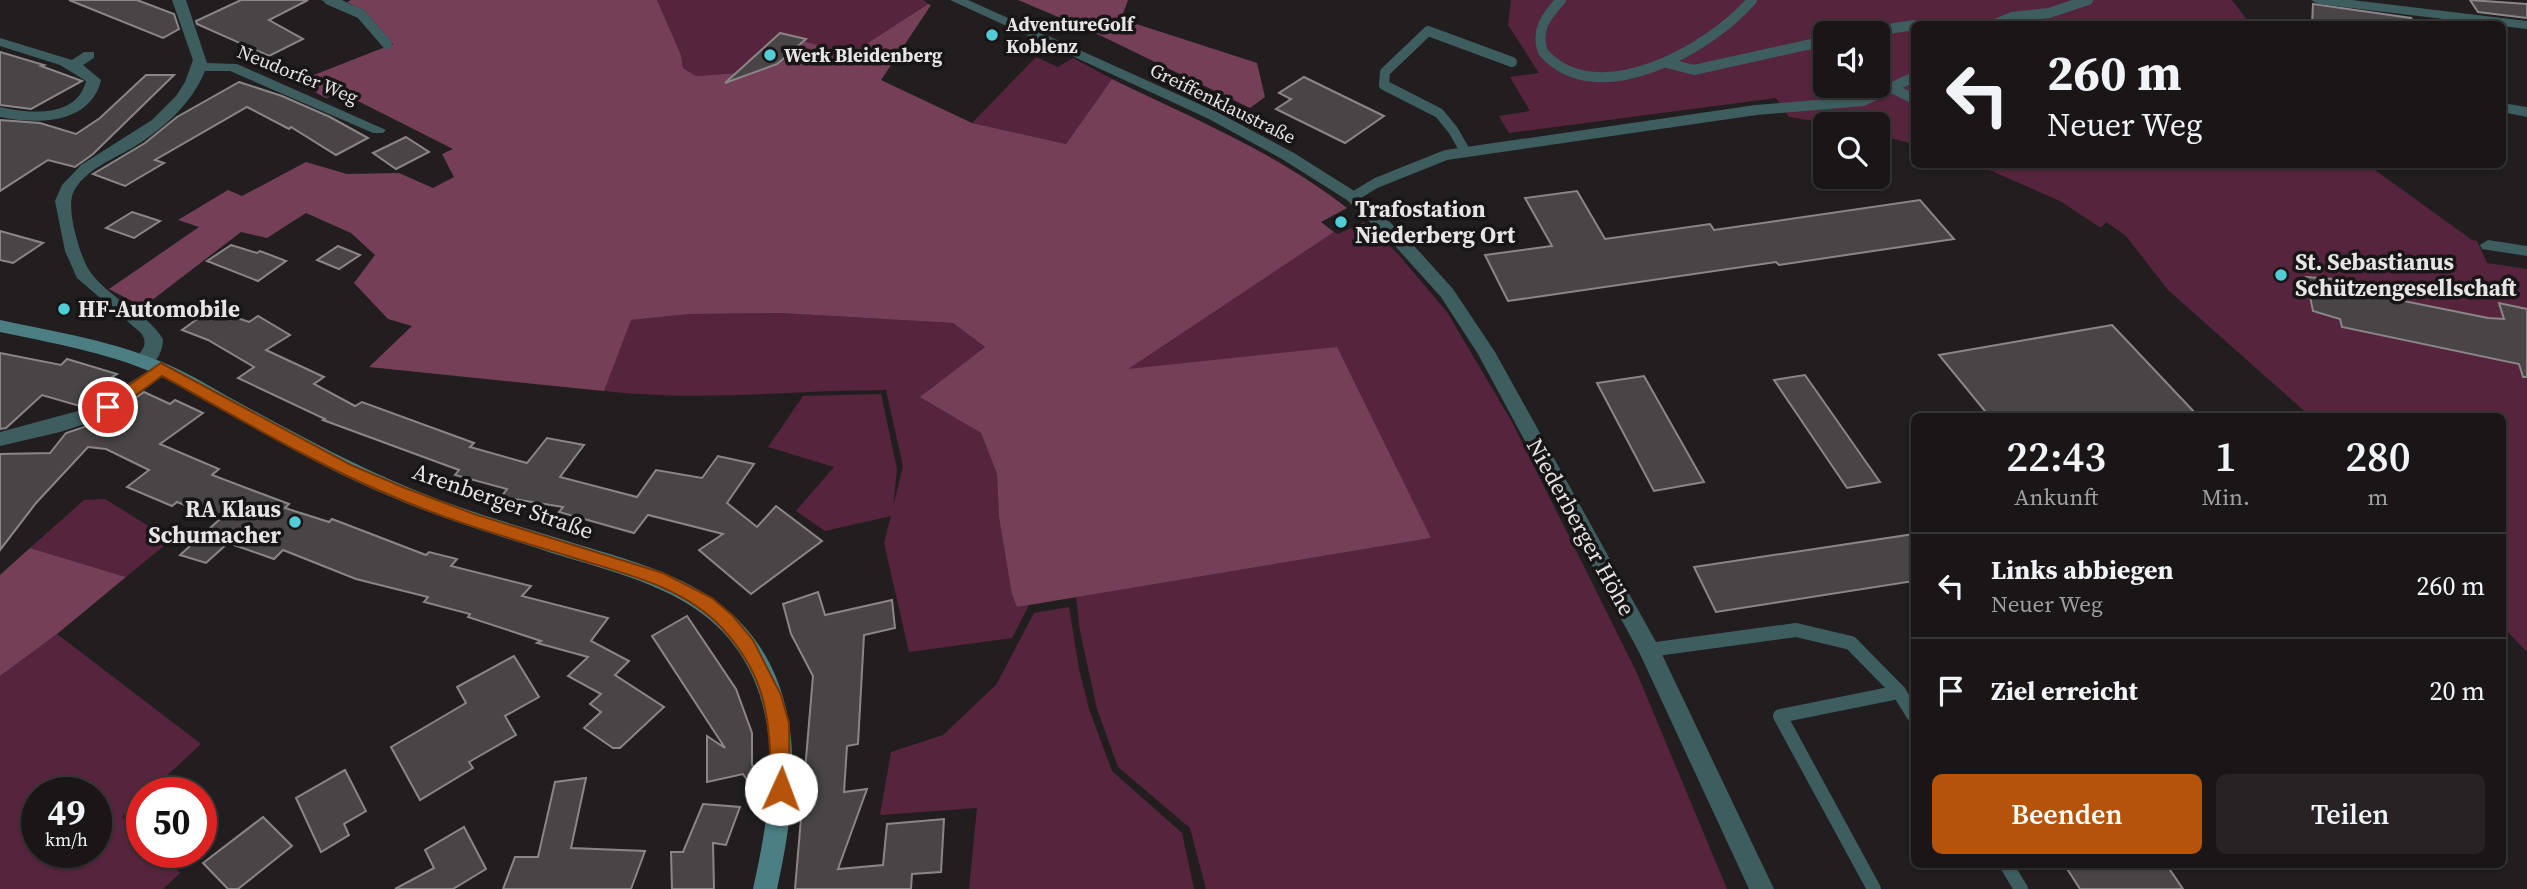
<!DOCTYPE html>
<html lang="de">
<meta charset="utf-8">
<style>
body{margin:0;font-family:"Source Serif 4",serif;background:#272325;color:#f1f3f6;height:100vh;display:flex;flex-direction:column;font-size:26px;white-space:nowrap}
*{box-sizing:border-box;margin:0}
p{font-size:23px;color:#9f9fa2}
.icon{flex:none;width:38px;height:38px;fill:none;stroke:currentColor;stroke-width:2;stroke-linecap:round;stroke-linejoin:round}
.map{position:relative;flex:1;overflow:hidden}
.sheet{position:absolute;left:1911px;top:413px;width:595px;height:455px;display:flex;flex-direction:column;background:#1a1618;border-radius:10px;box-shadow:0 2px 5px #0004,0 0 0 2px #383537}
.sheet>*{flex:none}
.banner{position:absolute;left:1911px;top:21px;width:595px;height:147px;border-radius:10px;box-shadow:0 2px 5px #0004,0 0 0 2px #383537;background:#1a1618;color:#f1f3f6;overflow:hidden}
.tools{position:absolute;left:1813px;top:21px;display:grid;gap:14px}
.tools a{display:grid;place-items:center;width:77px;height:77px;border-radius:10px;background:#1a1618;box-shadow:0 2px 5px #0004,0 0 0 2px #383537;font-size:35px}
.speed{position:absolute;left:21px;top:777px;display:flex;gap:14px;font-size:35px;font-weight:700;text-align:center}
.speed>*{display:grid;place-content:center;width:91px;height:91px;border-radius:50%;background:#1a1618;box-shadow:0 2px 5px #0004,0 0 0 2px #383537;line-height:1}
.speed small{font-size:18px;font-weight:400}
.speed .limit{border:10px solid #d22;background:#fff;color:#111}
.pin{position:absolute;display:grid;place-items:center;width:60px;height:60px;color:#fff;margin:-30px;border:4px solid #fff;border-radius:50%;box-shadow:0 2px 7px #0007}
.me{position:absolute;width:77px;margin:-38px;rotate:2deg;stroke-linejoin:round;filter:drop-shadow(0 0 5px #0008)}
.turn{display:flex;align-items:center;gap:24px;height:147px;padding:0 21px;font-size:32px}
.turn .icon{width:91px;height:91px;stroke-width:2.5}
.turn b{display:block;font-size:49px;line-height:60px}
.eta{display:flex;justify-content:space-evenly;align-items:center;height:119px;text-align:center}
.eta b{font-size:42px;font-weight:600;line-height:49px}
.button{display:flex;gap:14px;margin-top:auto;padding:14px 21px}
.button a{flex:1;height:80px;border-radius:10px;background:#b45309;color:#fff;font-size:28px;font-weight:600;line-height:80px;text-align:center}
.button a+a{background:#272325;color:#f1f3f6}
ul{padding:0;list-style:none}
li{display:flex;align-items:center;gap:21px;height:105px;padding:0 21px;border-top:2px solid #383537}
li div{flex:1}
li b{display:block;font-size:26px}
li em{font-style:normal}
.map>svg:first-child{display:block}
.green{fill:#56253d;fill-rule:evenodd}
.forest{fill:#753f58}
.building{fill:#494547;stroke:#8a8688;stroke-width:2}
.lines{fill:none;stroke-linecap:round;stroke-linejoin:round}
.service-far1{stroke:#3d5d5f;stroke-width:10}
.service{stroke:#3d5d5f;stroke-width:14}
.minor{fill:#3d5d5f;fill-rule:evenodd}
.secondary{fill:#4b7f83;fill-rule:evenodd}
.route{fill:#b45309;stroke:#753606;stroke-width:2}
.poi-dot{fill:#52ccd5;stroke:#181516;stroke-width:2.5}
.labels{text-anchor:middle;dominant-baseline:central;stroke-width:7;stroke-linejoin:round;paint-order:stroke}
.far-poi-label{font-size:19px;font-weight:bold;fill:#e6e4e5;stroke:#181516;text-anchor:start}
.far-street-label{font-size:19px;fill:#e6e4e5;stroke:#181516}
.poi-label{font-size:23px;font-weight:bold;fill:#e6e4e5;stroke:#181516;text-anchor:start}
.street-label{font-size:23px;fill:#e6e4e5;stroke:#181516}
</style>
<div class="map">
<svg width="2527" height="889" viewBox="0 0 2527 889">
<rect width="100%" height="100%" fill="#221e20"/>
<!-- green -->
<g class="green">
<polygon points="657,0 924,0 928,4 860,48 836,50 803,41 777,64 754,72 696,76 683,68 681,55"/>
<path d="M1511 0H2232L2250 24H1914V144L1878 135V124H1834L1789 117 1776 98 1509 133 1499 116 1530 111 1510 77 1539 73 1508 25ZM1825 33H1878V86H1825Z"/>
<polygon points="1036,57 1058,67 1073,58 1112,79 1066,144 972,123"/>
<polygon points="1978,165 2368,165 2472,240 2477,241 2487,263 2527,269 2527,652 2503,627 2502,416 2310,416 2168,290 2126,236 2106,222 2101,228 2060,201"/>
<polygon points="1364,222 1398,254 1447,312 1512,422 1636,671 1727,889 1206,889 1190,828 1118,767 1097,709 1080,631 1076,597 1431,538 1126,369 1334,232 1338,234"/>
<path d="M780 313 953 323 985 347 921 397 981 433 997 474 999 517 1017 607 1029 605 1012 638 909 652 884 543 891 516 825 531 796 511 834 467 768 447 803 396 881 394 897 469 893 507 903 466 886 390C791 390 699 402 604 391L630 320 690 314Z"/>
<polygon points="105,499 171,540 126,577 30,548 84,500"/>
<polygon points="1069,607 1079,669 1089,709 1112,771 1182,833 1194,889 969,889 977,808 880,815 891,752 943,735 996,685 1034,613"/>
<path d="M57 634 201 744 148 793H142V798L122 817 142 836V852H158L180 873 163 889H0V676ZM37 793H96V852H37Z"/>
</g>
<!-- forest -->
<g class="forest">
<path d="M351 0H657L681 55 683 68 696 76 754 72 777 64 803 41 836 50 860 48 928 4 931 5 881 80 972 123 1066 144 1112 79C1192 118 1277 153 1347 208L1321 222 1334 232 1128 369 1337 347 1431 538 1017 607 1012 594 999 517 997 474 981 433 920 397 985 347 953 323 780 313 690 314 631 320 604 391 369 367 412 326 388 319 354 283 375 255 351 233 306 213 267 238 241 232 143 307 109 289 199 227 178 220 228 190 242 196 306 162 347 174 399 173 433 188 454 177 442 154 453 149 342 93 326 98 296 82 393 44 365 11 347 2Z"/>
<polygon points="1018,0 1128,0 1121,19 1257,63 1265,97 1250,108 1089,30"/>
<polygon points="30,548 126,577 57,634 0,676 0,575"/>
</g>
<!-- building -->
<g class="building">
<polygon points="69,0 137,0 174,14 179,29 163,38"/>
<polygon points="241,0 308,0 269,20 303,39 269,56 197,24 196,21"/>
<polygon points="2470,0 2527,4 2527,18 2478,12"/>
<polygon points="2313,4 2411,18 2415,24 2312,24"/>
<polygon points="780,33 806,39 777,64 725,83"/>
<polygon points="0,52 44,65 41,66 82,81 31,109 0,105"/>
<polygon points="146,75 174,75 93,154 75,167 48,160 0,191 0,120 40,123 76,134 100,118"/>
<polygon points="1304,77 1384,116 1345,143 1276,109 1291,99 1279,93"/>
<polygon points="239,82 282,96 330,117 368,138 336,155 291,127 289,129 247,107 155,160 164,163 125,186 93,174 145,143 177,117"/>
<polygon points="406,137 429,152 396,169 373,153"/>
<polygon points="1577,191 1605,239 1710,224 1714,230 1920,200 1954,239 1779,265 1776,262 1508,301 1485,255 1552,246 1525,198"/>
<polygon points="132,212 160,221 134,238 106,228"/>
<polygon points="0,231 43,243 13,263 0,260"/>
<polygon points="231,245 257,253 260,251 286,261 258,281 207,261"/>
<polygon points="338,246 360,255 339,269 317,260"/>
<polygon points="2306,277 2333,279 2334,287 2488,318 2504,319 2499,303 2527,309 2527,377 2523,377 2519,364 2342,327 2340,319 2313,311"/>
<polygon points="211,309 249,322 258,316 290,335 266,350 324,377 314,384 355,406 362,402 474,443 470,447 527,463 547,438 584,445 560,477 637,497 656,470 702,478 718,456 754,464 727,503 757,527 776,506 822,541 751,594 699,550 723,534 648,515 634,533 559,512 563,507 501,497 507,489 455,475 459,470 323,420 325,419 238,378 254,367 208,340 182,330"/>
<polygon points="2112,325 2198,416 1989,416 1939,355"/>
<polygon points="0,353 61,365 67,359 117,374 112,377 124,383 83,407 42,395 6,428 0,429"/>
<polygon points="1805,375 1880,482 1847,488 1774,380"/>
<polygon points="1644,376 1704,482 1654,491 1597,383"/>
<polygon points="144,392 170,404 175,400 203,413 160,444 219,469 212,475 289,504 285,508 329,522 332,519 426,555 429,552 457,559 451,566 531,586 522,596 608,618 591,641 629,661 615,675 664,707 620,748 613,748 584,728 601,712 590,704 601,694 568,676 588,657 537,643 541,641 468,617 470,614 424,602 428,597 356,579 283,550 274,559 228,543 206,563 180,555 220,519 177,502 172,506 127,487 149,470 106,449 88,447 36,503 0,550 0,454 50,453 66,433 105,420"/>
<polygon points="1914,534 1914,581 1716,612 1694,567"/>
<polygon points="818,592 825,615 892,600 895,628 864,635 858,744 847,746 844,792 867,789 838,869 883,865 887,824 944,819 941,872 912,874 911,889 795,889 813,676 791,634 783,604"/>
<polygon points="687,616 736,689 752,733 752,765 760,770 752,772 753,789 743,774 707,782 707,736 725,748 652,636"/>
<polygon points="514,656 539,697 505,716 516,735 469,762 473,768 420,800 391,747 466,703 457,687"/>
<polygon points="345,770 366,811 344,824 349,835 321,852 296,798"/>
<polygon points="586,778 571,848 645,851 631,889 503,889 515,857 538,857 555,782"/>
<polygon points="703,804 740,807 726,845 713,843 714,889 672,889 671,852 683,852"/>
<polygon points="263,817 292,846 238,889 228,889 203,863"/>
<polygon points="464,827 486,869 453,889 395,889 434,868 425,850"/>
<polygon points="2064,864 2166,864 2183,889 2080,889"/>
</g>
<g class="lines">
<!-- service-far1 -->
<g class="service-far1">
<polyline points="329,0 361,14 387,44"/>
<path d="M1561 0C1546 16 1535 31 1543 52 1597 114 1711 48 1752 0"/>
<polyline points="1995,24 2012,17 2049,13 2088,0"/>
<polyline points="1863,33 1914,25"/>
<polyline points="1667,63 1694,70 1825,41"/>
<polyline points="1892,88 1914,99"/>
<polyline points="1465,151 1453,130 1439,113 1384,85 1385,72 1428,31 1512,62"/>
<polyline points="1353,197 1376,183 1446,155 1756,110 1863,101 1914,77"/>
</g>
<!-- service -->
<g class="service">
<polyline points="1649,650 1796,630 1851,643 1899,692 1914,716"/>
<polyline points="2006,864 2021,889"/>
<polyline points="1874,889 1780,716 1899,692"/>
</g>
<!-- minor -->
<g class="minor">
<path d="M172 0H186L207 63 237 64 386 130 383 133H373L230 71H205C191 105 163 129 132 148 113 159 83 171 73 193 66 209 80 256 89 270 108 299 144 309 163 339 163 354 153 371 137 366L134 362C140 351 150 346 141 333L77 278 65 251 55 201 62 185 81 165 152 120 176 96 185 82 193 60Z"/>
<polygon points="321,0 336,0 329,4"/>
<polygon points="950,0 968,0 1217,112 1294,153 1359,194 1407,238 1453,289 1495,352 1657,644 1774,889 1749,889 1640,654 1478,354 1441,297 1395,246 1347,200 1282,159 1207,118"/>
<polygon points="2311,0 2352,0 2527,21 2527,29 2318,4"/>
<path d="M0 38 72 60 84 52H94V58L83 65 101 80C91 124 37 125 0 117V107C30 114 77 118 86 81L60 65 0 46Z"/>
<polygon points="2502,103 2527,107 2527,117 2502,112"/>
<polygon points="2488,240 2527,246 2527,256 2482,249 2480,245"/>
<polygon points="161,363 167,365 170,369 167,373 103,418 60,432 0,446 0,432 89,408"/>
</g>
<!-- secondary -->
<path class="secondary" d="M0 320C56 332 115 341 169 365 192 375 214 389 236 401 293 432 351 464 412 489 462 510 515 525 567 541 633 562 709 578 753 637 808 710 795 806 777 889H753C770 812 786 722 739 652 699 591 620 574 555 554 501 536 447 521 394 498 335 474 280 442 224 411 201 398 178 383 154 373 105 352 52 343 0 332Z"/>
</g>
<!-- route -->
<path class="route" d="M161 363 351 465 405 488 474 514 663 573 712 598 733 616 753 640 781 695 789 723 790 789 788 795 781 798 774 795 771 789C770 723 769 678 721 627 681 585 621 573 568 556 509 538 449 521 392 496 312 463 237 417 162 376L114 411H103L101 407 103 403Z"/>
<!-- markers -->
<g class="poi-dot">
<circle cx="992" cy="35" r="7"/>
<circle cx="770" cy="55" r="7"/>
<circle cx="1341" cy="222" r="7"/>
<circle cx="2281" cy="275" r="7"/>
<circle cx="64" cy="309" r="7"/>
<circle cx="295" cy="522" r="7"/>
</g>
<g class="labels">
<!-- far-poi labels -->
<g class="far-poi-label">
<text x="1006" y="24">AdventureGolf<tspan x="1006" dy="22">Koblenz</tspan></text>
<text x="784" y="55">Werk Bleidenberg</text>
</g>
<!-- far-street labels -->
<g class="far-street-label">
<text transform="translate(298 74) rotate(22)">Neudorfer Weg</text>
<text transform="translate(1223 103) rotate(26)">Greiffenklaustraße</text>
</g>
<!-- poi labels -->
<g class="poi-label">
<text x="1355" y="209">Trafostation<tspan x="1355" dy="26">Niederberg Ort</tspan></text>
<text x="2295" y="262">St. Sebastianus<tspan x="2295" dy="26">Schützengesellschaft</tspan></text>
<text x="78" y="309">HF-Automobile</text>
<text x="281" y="509" text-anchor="end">RA Klaus<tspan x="281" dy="26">Schumacher</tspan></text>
</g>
<!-- street labels -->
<g class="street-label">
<text transform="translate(503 501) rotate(19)">Arenberger Straße</text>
<text transform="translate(1581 527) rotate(61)">Niederberger Höhe</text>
</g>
</g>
</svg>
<div class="tools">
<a><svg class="icon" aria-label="sound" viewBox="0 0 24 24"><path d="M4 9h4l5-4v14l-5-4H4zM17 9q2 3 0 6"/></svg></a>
<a><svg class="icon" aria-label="search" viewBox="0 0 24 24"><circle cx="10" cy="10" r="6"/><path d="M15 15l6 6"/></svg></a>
</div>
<div class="speed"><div>49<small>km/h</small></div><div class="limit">50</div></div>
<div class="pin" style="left:108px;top:407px;background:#d93025"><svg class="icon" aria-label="arrive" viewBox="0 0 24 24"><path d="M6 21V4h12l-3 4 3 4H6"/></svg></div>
<svg class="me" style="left:781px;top:789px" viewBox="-20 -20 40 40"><circle r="19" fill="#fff"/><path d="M0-13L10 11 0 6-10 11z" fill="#b45309"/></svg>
<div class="banner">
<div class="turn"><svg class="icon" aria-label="left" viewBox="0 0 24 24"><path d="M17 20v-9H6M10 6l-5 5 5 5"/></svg><div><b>260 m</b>Neuer Weg</div></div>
</div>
<section class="sheet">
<div class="eta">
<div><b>22:43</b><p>Ankunft</p></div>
<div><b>1</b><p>Min.</p></div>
<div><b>280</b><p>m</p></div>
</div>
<ul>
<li><svg class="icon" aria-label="left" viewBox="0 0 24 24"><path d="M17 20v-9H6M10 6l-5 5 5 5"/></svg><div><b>Links abbiegen</b><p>Neuer Weg</p></div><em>260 m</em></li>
<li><svg class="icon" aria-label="arrive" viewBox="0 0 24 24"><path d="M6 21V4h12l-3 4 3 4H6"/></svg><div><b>Ziel erreicht</b></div><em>20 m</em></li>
</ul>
<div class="button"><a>Beenden</a><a>Teilen</a></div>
</section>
</div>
